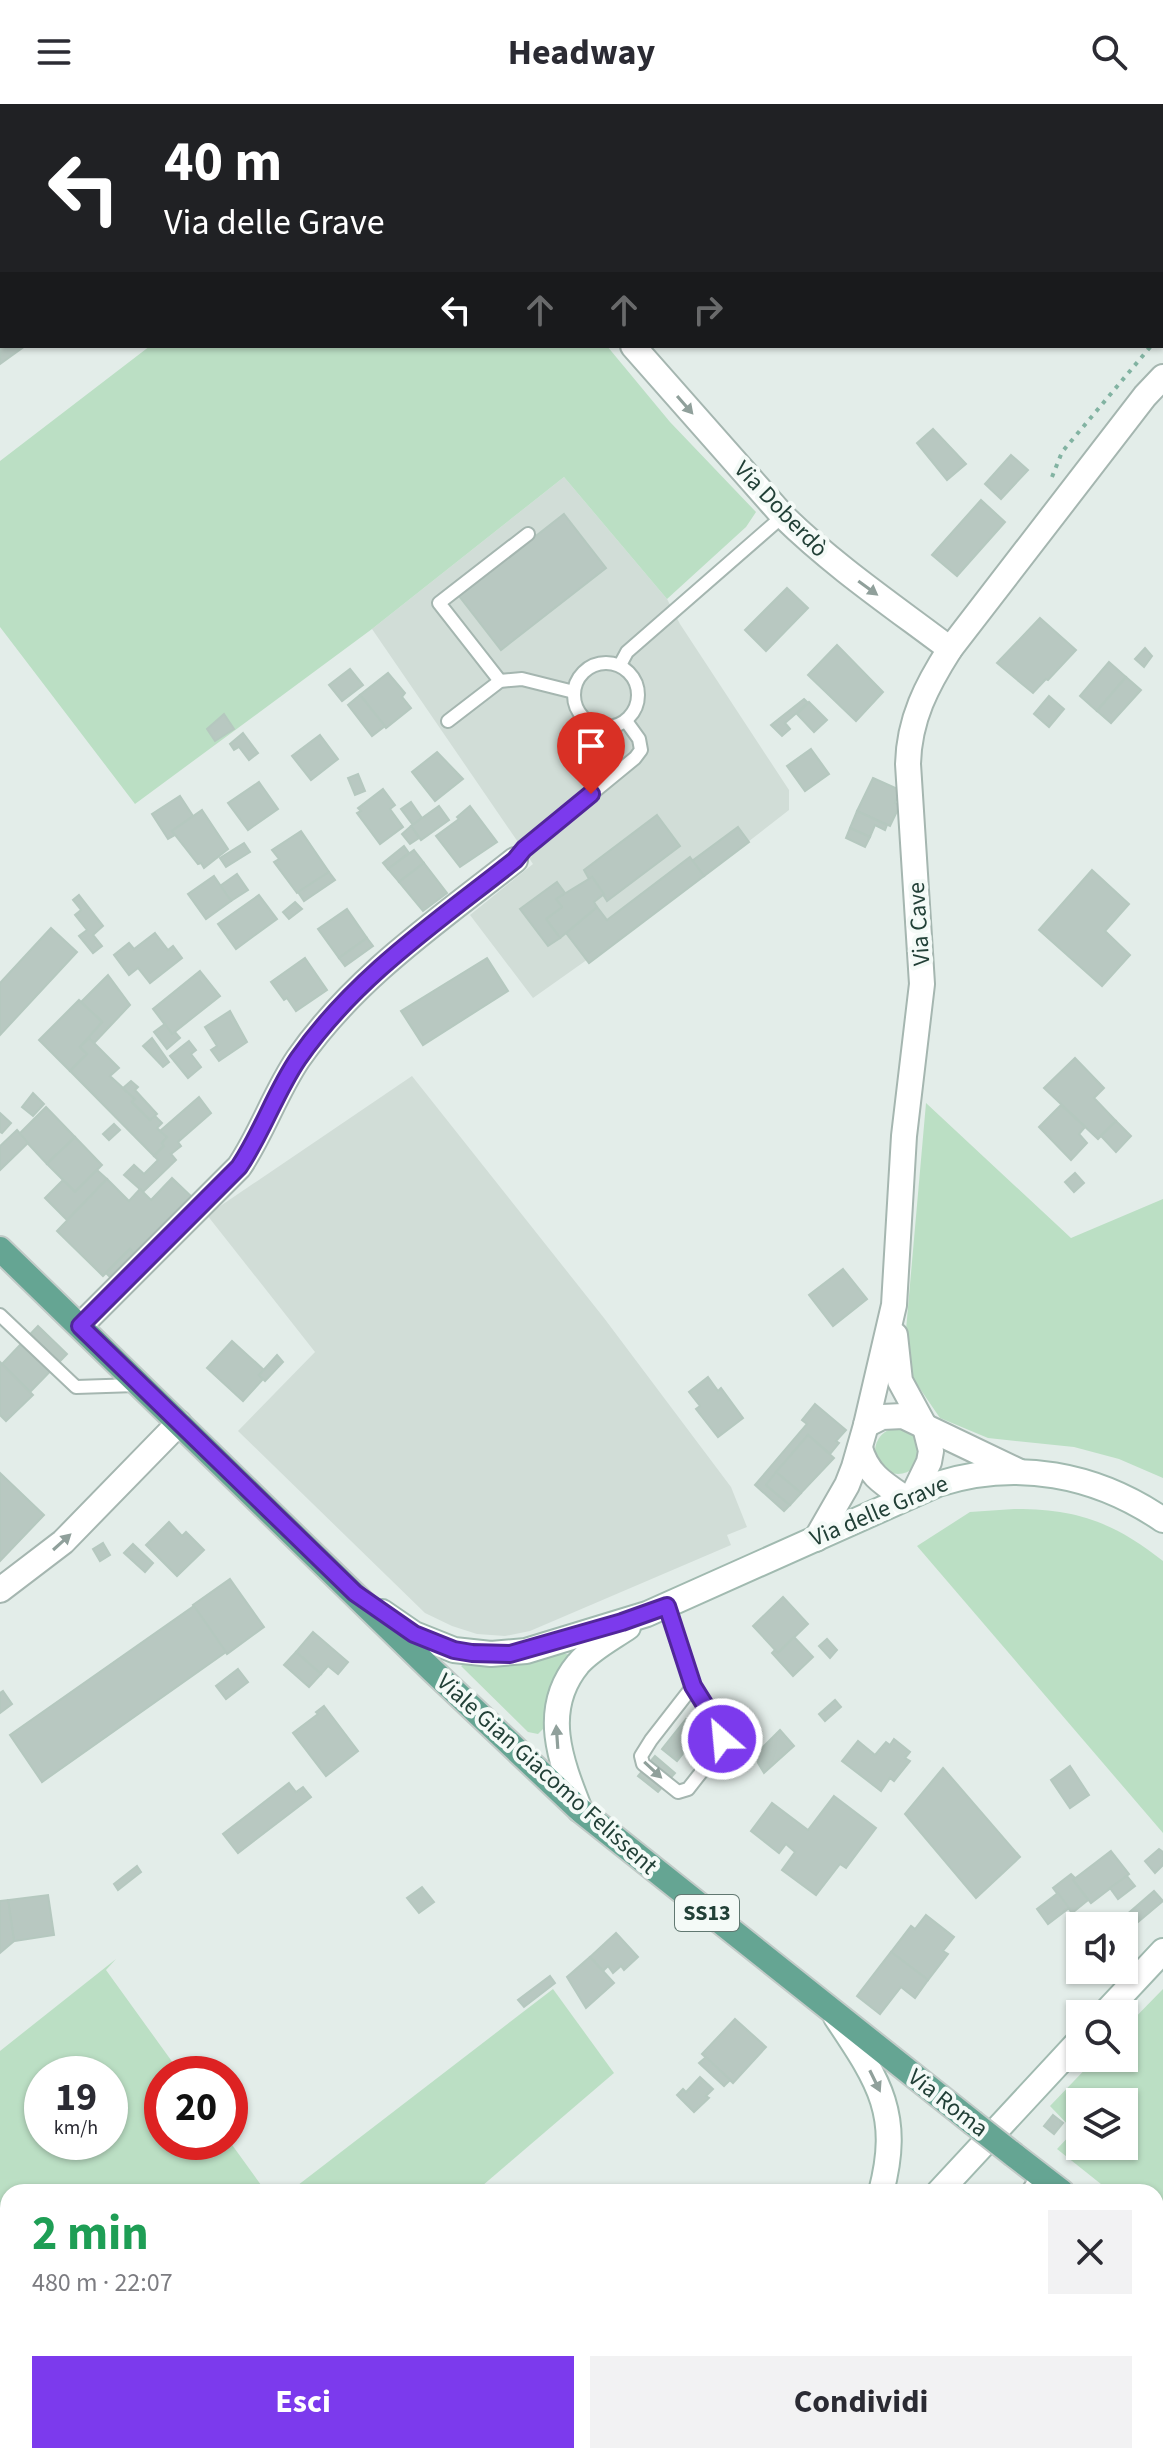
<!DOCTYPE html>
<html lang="it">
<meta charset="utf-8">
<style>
body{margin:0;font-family:"Source Sans 3",sans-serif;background:#f2f2f3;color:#2b2b33;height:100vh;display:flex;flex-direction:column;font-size:30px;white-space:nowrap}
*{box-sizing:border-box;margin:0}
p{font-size:26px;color:#7c7c81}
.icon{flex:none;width:44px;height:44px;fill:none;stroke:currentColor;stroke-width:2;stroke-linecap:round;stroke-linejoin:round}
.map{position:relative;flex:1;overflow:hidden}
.sheet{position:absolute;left:0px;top:2080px;width:1164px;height:280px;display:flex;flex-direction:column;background:#fff;border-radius:24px 24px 0 0;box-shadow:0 2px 6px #0004}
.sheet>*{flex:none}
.hud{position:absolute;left:0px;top:0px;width:1164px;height:244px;box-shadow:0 2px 6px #0004;background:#202124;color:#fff;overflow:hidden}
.fabs{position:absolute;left:1066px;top:1808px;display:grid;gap:16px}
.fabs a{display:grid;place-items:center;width:72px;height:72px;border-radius:0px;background:#fff;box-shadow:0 2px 6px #0004;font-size:40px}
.speed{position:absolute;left:24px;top:1952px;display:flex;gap:16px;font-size:40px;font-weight:700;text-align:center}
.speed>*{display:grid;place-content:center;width:104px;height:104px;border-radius:50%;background:#fff;box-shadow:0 2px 6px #0004;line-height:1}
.speed small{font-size:20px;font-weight:400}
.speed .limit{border:12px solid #d22;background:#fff;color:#111}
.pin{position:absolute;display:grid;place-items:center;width:68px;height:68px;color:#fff;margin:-82px -34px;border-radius:50% 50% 50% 0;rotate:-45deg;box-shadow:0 0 8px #0007}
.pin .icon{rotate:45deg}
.me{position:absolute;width:88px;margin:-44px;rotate:333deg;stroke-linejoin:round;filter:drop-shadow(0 0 6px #0008)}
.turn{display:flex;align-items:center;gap:28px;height:168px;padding:0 32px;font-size:36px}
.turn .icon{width:104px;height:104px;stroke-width:2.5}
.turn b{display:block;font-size:56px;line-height:68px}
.lanes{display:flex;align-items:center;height:76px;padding:0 32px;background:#0003;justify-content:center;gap:40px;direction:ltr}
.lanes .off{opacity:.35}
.round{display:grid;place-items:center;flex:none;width:84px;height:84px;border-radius:0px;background:#f2f2f3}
.overview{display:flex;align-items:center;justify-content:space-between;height:136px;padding:0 32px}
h1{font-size:48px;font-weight:700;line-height:60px;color:#1e9e55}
.action{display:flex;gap:16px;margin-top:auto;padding:16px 32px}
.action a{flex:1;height:92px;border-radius:0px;background:#7c3aed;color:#fff;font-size:32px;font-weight:700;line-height:92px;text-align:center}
.action a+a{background:#f2f2f3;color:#2b2b33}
header{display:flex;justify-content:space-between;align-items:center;height:104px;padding:0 32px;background:#fff;font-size:36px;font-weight:700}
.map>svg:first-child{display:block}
.built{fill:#d1ddd7}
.green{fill:#bbdfc4;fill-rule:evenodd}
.building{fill:#b8c8c1;stroke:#b5c8bf;stroke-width:2}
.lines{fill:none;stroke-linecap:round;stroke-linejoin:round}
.lane-casing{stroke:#a5b6b0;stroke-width:16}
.street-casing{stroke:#a5b6b0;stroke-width:28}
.secondary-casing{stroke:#a1bab0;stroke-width:28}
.primary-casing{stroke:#c1cac7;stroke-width:28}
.path{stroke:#82b3a2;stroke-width:4;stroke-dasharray:4 6;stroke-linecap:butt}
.lane{stroke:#fff;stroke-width:12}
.street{stroke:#fff;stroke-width:24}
.secondary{stroke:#fff;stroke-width:24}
.primary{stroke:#65a593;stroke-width:24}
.primary-bridge-casing{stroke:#c1cac7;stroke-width:28;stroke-linecap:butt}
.primary-bridge{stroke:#65a593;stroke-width:24}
.oneway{fill:#90a09b}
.route-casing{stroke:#51269a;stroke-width:20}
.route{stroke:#7c3aed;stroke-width:14}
.labels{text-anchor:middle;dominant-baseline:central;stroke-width:8;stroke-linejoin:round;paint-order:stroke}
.shield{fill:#f4faf7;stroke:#617871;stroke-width:2}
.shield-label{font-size:22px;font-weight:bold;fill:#224037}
.street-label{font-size:24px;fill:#224037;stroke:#f4faf7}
</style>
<header><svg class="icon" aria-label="menu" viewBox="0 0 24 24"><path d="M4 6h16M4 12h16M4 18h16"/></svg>Headway<svg class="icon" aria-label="search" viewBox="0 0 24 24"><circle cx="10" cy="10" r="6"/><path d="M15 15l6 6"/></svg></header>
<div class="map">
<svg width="1163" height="2360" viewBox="0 0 1163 2360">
<rect width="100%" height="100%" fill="#e3ede9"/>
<!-- built -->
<g class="built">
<polygon points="564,373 667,495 680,520 789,686 789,706 694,780 533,894 470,811 533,760 372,525"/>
<polygon points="412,972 604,1214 731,1383 747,1423 727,1431 731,1441 530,1527 505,1532 477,1530 452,1522 425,1509 238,1327 315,1248 207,1111"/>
</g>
<!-- green -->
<g class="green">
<polygon points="150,242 607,242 670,318 756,408 746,423 667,495 564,373 372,525 135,700 0,523 0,357"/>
<polygon points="926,999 1071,1134 1163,1095 1163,1374 1119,1355 1074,1343 988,1334 940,1314 903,1260"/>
<circle cx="898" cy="1347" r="23"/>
<path d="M1014 1405C1077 1405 1113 1418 1163 1457V1729L917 1442 970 1408Z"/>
<path d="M562 1549 570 1551 546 1622 538 1630 528 1628 461 1562 466 1559C500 1564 530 1561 562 1549Z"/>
<path d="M116 1855 106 1866 181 1970H162V2038H230L266 2088H8V2208L0 2214V1947ZM42 1970H110V2038H42Z"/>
<polygon points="553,1885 614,1969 475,2088 289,2088"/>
<path d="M1163 1885V2128L1156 2123V2088H1111L1057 2045 1074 2027 1050 2002 1096 1954H1124V1925ZM1080 1998H1124V2042H1080Z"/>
</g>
<!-- building -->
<g class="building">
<polygon points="2,145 2,242 25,242 0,260"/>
<polygon points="933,325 966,360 947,376 917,339"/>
<polygon points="1011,351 1028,366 1001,395 985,380"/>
<polygon points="981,396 1005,418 957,472 932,451"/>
<polygon points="564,410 606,464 501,546 459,492"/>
<polygon points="787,484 808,504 766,547 745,526"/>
<polygon points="1040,514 1076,546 1048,576 1046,575 1033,589 997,559"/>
<polygon points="837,541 883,588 856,617 808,571"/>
<polygon points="1145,544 1152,552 1144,563 1135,555"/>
<polygon points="1109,558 1126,573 1097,607 1080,592"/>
<polygon points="350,565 363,581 342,597 329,581"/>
<polygon points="388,569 405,589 402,593 411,604 386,624 360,591"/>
<polygon points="1126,573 1141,586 1111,619 1097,607"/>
<polygon points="360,591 385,622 372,632 348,601"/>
<polygon points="1049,592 1064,605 1049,623 1034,610"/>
<polygon points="804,595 808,599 785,619 790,625 782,632 771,621"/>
<polygon points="809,598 827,616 814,628 797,610"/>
<polygon points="224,610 234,625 215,637 207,625"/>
<polygon points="243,629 258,649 249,656 239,643 234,646 230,640"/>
<polygon points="320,631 338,655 311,676 292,652"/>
<polygon points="811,645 829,670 805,687 787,662"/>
<polygon points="437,648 463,675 435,697 412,668"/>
<polygon points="358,670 365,687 355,691 348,674"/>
<polygon points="873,674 900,686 895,699 900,701 890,722 857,707"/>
<polygon points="259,678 278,705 248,726 228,699"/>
<polygon points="383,685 395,701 390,705 403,723 380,740 357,709 361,707 358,704"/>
<polygon points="180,692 193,712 172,727 175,731 168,735 152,710"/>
<polygon points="411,698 422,714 413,721 401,705"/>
<polygon points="439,702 449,716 421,736 411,722"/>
<polygon points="470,702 497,738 460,763 436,732 459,715 457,713"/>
<polygon points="202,706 228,745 204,764 201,759 198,760 172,727"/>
<polygon points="857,707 887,721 885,726 875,721 870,733 850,724"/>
<polygon points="657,711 680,742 607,797 592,773 589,775 584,766"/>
<polygon points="411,722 419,734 410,740 402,730"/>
<polygon points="738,723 749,738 704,772 692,757"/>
<polygon points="850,724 870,733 865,743 846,734"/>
<polygon points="301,727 329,768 297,789 274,758 279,755 272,746"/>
<polygon points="244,739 250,748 226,763 220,754"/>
<polygon points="404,742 409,749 388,765 383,759"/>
<polygon points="414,746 424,759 399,778 388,765"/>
<polygon points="690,753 704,772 589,859 566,829 597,803 607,816"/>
<polygon points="424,759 447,789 423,807 399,778"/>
<polygon points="1092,766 1129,800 1105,827 1130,851 1102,882 1039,826"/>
<polygon points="329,768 335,776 304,797 298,788"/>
<polygon points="237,770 248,786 231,797 220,782"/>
<polygon points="214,772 231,797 206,815 188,790"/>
<polygon points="592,773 604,790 594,798 597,803 560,834 546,815 562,803 556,795"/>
<polygon points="557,778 565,789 556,795 562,803 546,815 560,834 548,842 520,805"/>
<polygon points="79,791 103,822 93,831 102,842 93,849 79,832 87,826 75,811 81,806 73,796"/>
<polygon points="259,791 277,815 236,845 218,820"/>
<polygon points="295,798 302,805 289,815 283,808"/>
<polygon points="347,805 367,834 339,854 318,825"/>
<polygon points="51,824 77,848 0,931 0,879"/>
<polygon points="155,829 168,846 173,842 182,854 150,879 138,864 129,871 114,851 129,839 134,845"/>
<polygon points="367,834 373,842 345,862 339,854"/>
<polygon points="305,854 327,886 296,907 287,894 284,896 271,878"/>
<polygon points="487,854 508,887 423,941 401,907"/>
<polygon points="200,867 220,892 172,930 153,905"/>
<polygon points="108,871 130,901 94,939 87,933 102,918 81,898"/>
<polygon points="79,896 102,918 80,943 87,950 70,967 39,936"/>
<polygon points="230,907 247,938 219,957 211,946 217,942 205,923"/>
<polygon points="165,920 172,930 175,928 180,934 167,945 154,928"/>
<polygon points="89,934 119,964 110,972 135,995 132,998 150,1016 154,1011 162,1019 157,1024 167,1033 162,1039 164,1042 154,1052 70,967 87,950 80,943"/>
<polygon points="152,934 169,958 163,963 143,942"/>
<polygon points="189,937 196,946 191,950 201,963 188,974 170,952"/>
<polygon points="1075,954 1104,984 1094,994 1116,1017 1098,1035 1044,984"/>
<polygon points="131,977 138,983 135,986 157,1010 150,1016 132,998 135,995 123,984"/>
<polygon points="33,989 44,1000 33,1012 22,1003"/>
<polygon points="199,993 211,1009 178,1038 181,1042 171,1050 176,1056 143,1088 124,1071 134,1061 144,1070 158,1056 154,1052 164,1042 162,1039 167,1033 160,1027"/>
<polygon points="1061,1001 1085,1023 1079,1030 1087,1039 1071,1056 1039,1023"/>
<polygon points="46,1003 75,1033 47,1060 19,1030"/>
<polygon points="0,1009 11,1019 2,1029 0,1028"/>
<polygon points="1116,1017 1131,1032 1116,1048 1101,1032"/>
<polygon points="114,1020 120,1026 109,1036 103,1030"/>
<polygon points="17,1026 28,1039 0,1066 0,1042"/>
<polygon points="75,1033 102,1061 75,1088 47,1060"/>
<polygon points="97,1066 107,1075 67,1116 45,1094 63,1076 75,1088"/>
<polygon points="1075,1069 1084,1079 1074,1088 1065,1078"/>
<polygon points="172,1074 195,1096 137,1153 130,1145 103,1172 57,1127 107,1075 129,1097 140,1085 151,1096"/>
<polygon points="130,1145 136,1152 112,1175 106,1169"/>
<polygon points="843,1165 867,1195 833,1222 809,1191"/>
<polygon points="38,1222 67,1250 30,1288 2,1260"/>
<polygon points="232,1237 264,1266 259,1271 263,1275 243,1297 207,1264"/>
<polygon points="277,1251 283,1258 265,1277 259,1271"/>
<polygon points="0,1258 33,1291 6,1317 0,1311"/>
<polygon points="708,1273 718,1287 721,1284 743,1314 718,1333 696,1305 700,1302 689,1288"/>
<polygon points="815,1300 846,1326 836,1337 839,1339 830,1350 808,1331 766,1381 790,1401 784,1407 755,1381 807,1320 802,1316"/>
<polygon points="808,1331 834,1354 801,1389 776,1368"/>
<polygon points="776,1368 801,1389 790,1401 766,1381"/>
<polygon points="0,1369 44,1411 0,1457"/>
<polygon points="169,1418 182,1432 186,1428 204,1446 177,1472 146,1441"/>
<polygon points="103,1439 110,1451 100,1457 93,1445"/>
<polygon points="133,1440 153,1459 145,1468 124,1449"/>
<polygon points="230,1475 264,1523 227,1550 193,1501"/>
<polygon points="783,1493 808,1520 778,1549 753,1522"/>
<polygon points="194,1502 226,1548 42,1678 10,1631"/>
<polygon points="313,1528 348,1558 338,1570 328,1562 321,1570 296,1548"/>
<polygon points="794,1533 813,1553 793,1572 772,1549 775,1546 778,1549"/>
<polygon points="827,1535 837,1546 830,1554 819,1542"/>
<polygon points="296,1548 321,1570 309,1583 284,1561"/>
<polygon points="238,1565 248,1578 226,1595 216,1582"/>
<polygon points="3,1587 12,1600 0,1609 0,1589"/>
<polygon points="835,1596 841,1603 825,1617 819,1610"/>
<polygon points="324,1602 358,1647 326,1672 293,1629 318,1610 316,1608"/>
<polygon points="686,1615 700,1628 677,1657 662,1645"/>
<polygon points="780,1626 794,1642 764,1669 758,1659 757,1649"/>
<polygon points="894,1635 910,1648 905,1654 910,1657 894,1677 890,1674 881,1687 842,1657 858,1637 875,1651 886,1638 890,1641"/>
<polygon points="655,1652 675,1669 658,1688 638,1672"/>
<polygon points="1070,1662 1089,1691 1070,1704 1051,1676"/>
<polygon points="943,1664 1020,1753 976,1794 905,1710"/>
<polygon points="289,1679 296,1688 303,1683 311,1693 238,1749 223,1730"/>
<polygon points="834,1692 876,1724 846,1764 840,1760 816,1791 782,1766 795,1748 786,1740 779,1749 751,1727 772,1699 808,1726"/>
<polygon points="1159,1745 1163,1748 1163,1761 1155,1769 1145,1757"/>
<polygon points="1111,1747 1129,1770 1091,1799 1073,1776"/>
<polygon points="137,1762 141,1768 118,1786 114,1780"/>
<polygon points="1071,1770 1075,1774 1073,1776 1088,1796 1072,1809 1053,1784"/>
<polygon points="1127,1772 1135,1782 1118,1795 1110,1784"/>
<polygon points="422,1783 434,1798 419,1809 407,1794"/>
<polygon points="1154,1787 1163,1797 1132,1823 1124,1813"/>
<polygon points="1058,1789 1069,1804 1048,1820 1037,1805"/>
<polygon points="48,1791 54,1831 14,1837 8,1796"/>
<polygon points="8,1796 14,1837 0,1849 0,1797"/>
<polygon points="926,1811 954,1833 943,1847 948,1850 928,1876 891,1848 911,1822 915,1825"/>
<polygon points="616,1829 638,1853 624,1866 621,1862 613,1869 608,1862 603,1867 590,1853"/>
<polygon points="891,1848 928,1876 915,1894 901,1883 880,1910 857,1892"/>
<polygon points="590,1853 614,1879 586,1904 567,1873"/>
<polygon points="550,1872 555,1879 524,1903 518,1896"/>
<polygon points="735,1915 766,1943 733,1979 702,1950"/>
<polygon points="706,1953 730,1976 724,1982 699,1959"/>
<polygon points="700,1973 713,1985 706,1992 709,1994 694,2008 677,1991 683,1985 686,1988"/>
<polygon points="1053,2011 1063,2019 1054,2030 1044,2022"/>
<polygon points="0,2272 8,2281 8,2297 0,2288"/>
<polygon points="0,2288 8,2297 8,2307 0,2315"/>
<polygon points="1156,2335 1163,2335 1163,2360 1116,2360 1125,2352 1156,2352"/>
<polygon points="161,2352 200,2352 194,2360 155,2360"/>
<polygon points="200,2352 219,2352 213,2360 194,2360"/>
<polygon points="249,2352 276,2352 267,2360 251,2360 246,2354"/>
<polygon points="791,2352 825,2352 832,2360 783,2360"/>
<polygon points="883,2352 1048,2352 1041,2360 893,2360"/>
</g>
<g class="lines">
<defs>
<g id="lane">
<circle cx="606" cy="591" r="32"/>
<polyline points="620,561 627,548 783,412"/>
<polyline points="500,577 439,499 528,430"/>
<polyline points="448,617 500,577 522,575 574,588"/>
<polyline points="515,756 524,745 635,654 641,646 639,635 626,617"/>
<polyline points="0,1211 76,1283 136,1281"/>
<path d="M667 1502C676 1528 682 1555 693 1581 701 1601 725 1620 721 1643L688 1685 678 1688 643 1660 641 1652 651 1636 693 1582"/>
<polyline points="1027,2088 1039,2070"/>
<polyline points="1156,2198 1163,2191"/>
</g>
<g id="street">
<polyline points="427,0 429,2"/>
<path d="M633 242 783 412C834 462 893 502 950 545"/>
<path d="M80 1222 239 1063C262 1029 275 989 298 955 355 873 438 817 515 756"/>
<polyline points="895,1231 900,1277 925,1323 931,1347 929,1358 913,1391"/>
<polyline points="866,1321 882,1313 903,1312 1018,1367"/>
<path d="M860 1344C867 1370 884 1380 905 1394"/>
<path d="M816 1435 847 1381 854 1363 866 1321 894 1201 904 1032 922 880 908 660C909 615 927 581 950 545L1145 292 1163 273"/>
<polyline points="0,1486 63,1438 179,1319"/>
</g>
<g id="secondary">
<path d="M382 1508 414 1530 454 1546 491 1550 526 1547 647 1510 938 1380C1016 1355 1096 1370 1163 1416"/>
<path d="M580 1706C561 1658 540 1606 578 1560 591 1545 612 1534 628 1523"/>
<polyline points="1104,1910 1163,1847"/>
<path d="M836 1913C878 1976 902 2009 881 2088"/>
<polyline points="939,2088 1080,1936"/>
<polyline points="652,2360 658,2352"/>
<polyline points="689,2360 696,2352"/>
</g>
<g id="primary">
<polyline points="0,1145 432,1566 580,1706 972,2018"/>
<polyline points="1014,2051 1062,2088"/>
<polyline points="1156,2162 1163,2167"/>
</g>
</defs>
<!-- lane casing -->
<use href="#lane" class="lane-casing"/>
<!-- street casing -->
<use href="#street" class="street-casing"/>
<!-- secondary casing -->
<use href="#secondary" class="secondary-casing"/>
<!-- primary casing -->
<use href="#primary" class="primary-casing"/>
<!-- path -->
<g class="path">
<polyline points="462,0 463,2"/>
<polyline points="1162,230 1163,229"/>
<polyline points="1052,373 1062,348 1151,242"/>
</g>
<!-- lane -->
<use href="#lane" class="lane"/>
<!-- street -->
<use href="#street" class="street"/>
<!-- secondary -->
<use href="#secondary" class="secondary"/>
<!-- primary -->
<use href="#primary" class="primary"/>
<defs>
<polyline id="primary-bridge" points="972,2018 1014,2051"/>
</defs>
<!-- primary-bridge casing -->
<use href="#primary-bridge" class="primary-bridge-casing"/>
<!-- primary-bridge -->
<use href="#primary-bridge" class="primary-bridge"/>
</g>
<!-- one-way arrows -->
<defs><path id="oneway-solid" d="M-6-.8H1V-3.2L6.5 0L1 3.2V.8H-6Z" transform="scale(2)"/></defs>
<g class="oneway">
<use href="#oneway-solid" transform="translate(685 301) rotate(49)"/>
<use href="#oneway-solid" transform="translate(868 484) rotate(36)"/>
<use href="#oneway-solid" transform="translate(62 1438) rotate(-42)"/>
<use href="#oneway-solid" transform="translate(557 1633) rotate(-94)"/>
<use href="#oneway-solid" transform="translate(653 1666) rotate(43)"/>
<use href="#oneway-solid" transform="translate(875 1977) rotate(64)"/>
</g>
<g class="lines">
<defs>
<path id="route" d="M591 690 524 745 515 756C438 817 355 873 298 955 275 989 262 1029 239 1063L80 1222 355 1489 414 1530 454 1546 472 1549 510 1550 622 1518 667 1502 693 1582 718 1622 722 1635"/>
</defs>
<!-- route casing -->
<use href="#route" class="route-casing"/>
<!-- route -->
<use href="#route" class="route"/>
</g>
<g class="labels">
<!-- shield labels -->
<rect class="shield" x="675" y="1791" width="64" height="36" rx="6"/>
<g class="shield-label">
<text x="707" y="1809">SS13</text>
</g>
<!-- street labels -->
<g class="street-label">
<text transform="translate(781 405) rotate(46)">Via Doberdò</text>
<text transform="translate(919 820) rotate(-94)">Via Cave</text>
<text transform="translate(879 1407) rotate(-23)">Via delle Grave</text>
<text transform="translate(547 1670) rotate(42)">Viale Gian Giacomo Felissent</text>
<text transform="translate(948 1999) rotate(38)">Via Roma</text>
</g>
</g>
</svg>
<div class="fabs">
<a><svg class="icon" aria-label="sound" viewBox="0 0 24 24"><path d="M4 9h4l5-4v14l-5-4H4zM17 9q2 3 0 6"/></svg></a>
<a><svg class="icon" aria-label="search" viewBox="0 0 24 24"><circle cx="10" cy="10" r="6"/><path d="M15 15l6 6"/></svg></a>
<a><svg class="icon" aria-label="layers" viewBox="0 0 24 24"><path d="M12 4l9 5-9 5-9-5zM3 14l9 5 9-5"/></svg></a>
</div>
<div class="speed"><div>19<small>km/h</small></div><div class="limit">20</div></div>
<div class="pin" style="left:591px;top:690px;background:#d93025"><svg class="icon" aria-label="arrive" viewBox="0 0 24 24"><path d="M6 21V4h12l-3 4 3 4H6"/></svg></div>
<svg class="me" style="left:722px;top:1635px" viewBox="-20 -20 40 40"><circle r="17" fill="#7c3aed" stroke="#fff" stroke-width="3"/><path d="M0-11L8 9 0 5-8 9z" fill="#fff"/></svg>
<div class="hud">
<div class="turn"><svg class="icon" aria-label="left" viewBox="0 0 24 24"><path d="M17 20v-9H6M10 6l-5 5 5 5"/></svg><div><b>40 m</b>Via delle Grave</div></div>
<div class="lanes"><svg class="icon" aria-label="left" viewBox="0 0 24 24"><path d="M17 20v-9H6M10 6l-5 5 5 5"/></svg><svg class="icon off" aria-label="ahead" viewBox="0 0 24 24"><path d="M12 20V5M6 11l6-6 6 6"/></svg><svg class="icon off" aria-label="ahead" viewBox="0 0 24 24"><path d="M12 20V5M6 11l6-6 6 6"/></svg><svg class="icon off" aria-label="right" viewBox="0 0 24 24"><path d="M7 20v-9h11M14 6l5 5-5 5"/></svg></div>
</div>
<section class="sheet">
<div class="overview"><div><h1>2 min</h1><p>480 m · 22:07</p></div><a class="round"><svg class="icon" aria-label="close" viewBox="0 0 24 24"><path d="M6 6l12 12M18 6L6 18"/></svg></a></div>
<div class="action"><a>Esci</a><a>Condividi</a></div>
</section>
</div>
